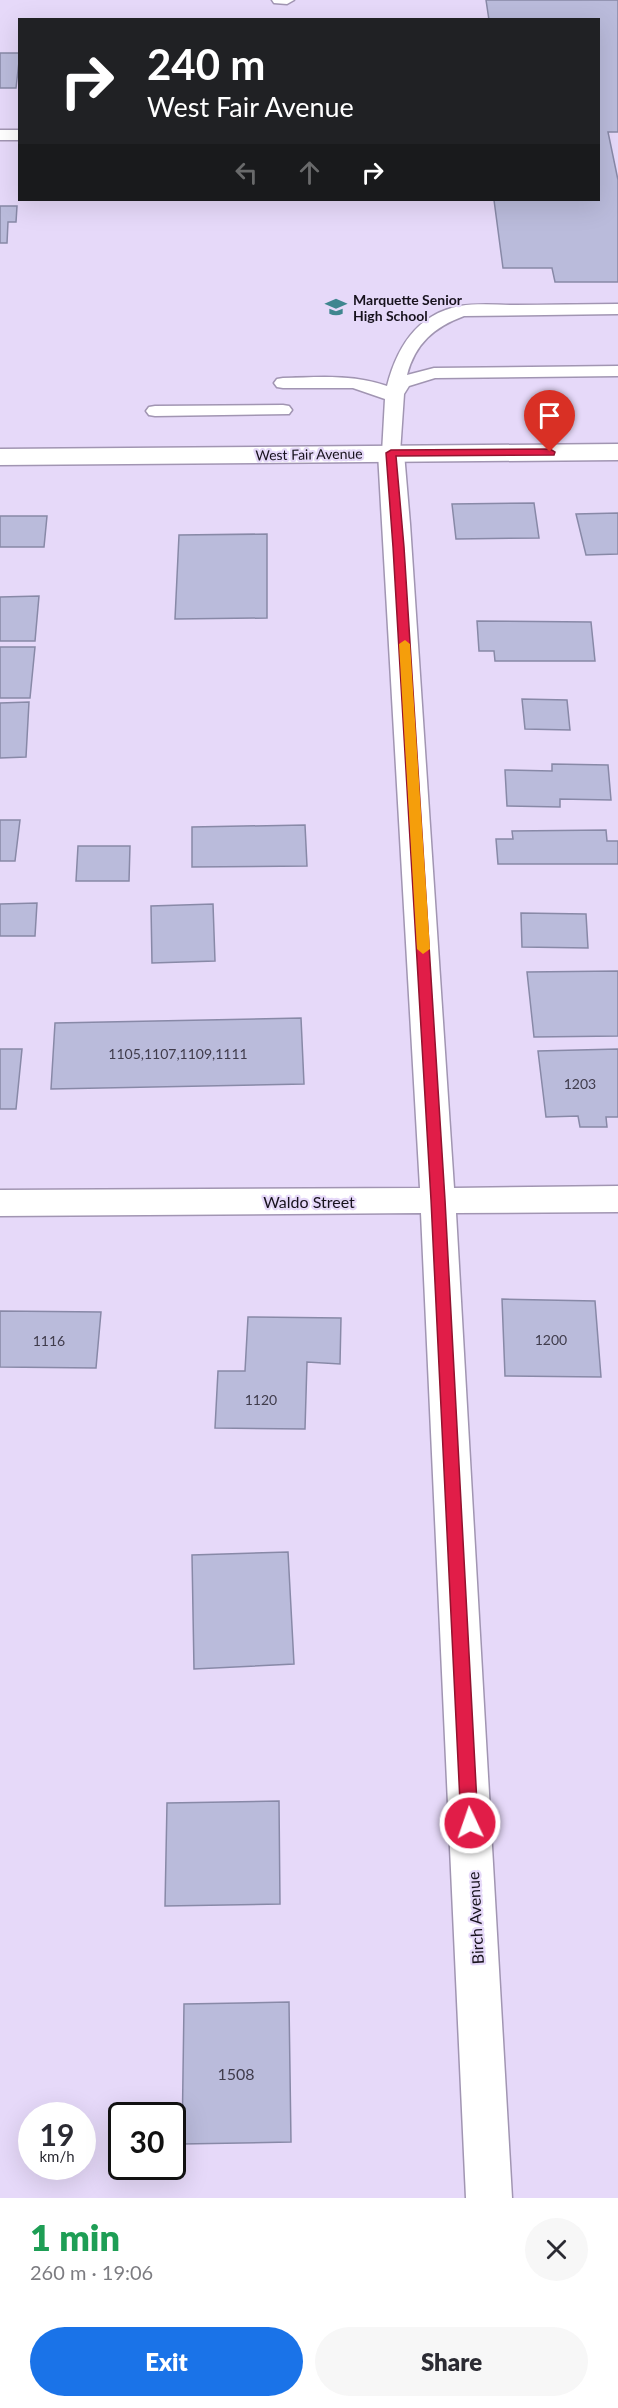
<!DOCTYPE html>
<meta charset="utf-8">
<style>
body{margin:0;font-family:Lato,sans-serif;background:#f7f7f7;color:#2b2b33;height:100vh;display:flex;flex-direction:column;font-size:22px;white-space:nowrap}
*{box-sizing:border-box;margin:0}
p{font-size:20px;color:#7c7c81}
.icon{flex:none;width:33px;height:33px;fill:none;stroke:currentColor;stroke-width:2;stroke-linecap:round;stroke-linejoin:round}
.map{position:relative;height:2198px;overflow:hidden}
.details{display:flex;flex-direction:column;background:#fff;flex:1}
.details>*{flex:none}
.banner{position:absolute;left:18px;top:18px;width:582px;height:183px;border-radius:0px;box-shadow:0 6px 24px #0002;background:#202124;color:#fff;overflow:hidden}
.speed{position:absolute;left:18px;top:2102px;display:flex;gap:12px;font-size:30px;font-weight:700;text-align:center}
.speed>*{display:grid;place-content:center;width:78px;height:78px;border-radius:50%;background:#fff;box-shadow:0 6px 24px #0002;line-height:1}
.speed small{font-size:15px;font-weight:400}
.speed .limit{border:3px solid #111;border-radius:9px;background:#fff;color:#111}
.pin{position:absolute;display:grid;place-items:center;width:51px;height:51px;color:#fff;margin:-62px -26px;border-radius:50% 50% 50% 0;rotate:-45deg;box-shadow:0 0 6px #0007}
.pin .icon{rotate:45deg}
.me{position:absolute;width:66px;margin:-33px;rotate:357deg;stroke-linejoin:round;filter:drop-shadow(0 0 4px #0008)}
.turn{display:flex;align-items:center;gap:21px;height:126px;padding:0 30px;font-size:27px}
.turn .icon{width:78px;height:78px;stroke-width:2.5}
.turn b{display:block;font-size:42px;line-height:51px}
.lanes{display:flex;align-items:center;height:57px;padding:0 30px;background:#0003;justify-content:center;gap:30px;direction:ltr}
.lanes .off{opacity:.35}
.round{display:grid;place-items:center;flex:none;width:63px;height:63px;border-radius:32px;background:#f7f7f7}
.summary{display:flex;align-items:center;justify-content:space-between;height:102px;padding:0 30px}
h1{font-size:36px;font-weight:800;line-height:45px;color:#1e9e55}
.action{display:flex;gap:12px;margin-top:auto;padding:12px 30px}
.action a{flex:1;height:69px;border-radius:36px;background:#1a73e8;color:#fff;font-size:24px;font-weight:800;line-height:69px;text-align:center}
.action a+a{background:#f7f7f7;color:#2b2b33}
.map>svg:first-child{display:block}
.building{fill:#babbdb;stroke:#8889a7;stroke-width:1.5}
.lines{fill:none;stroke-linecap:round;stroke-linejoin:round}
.service-casing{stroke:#a195b2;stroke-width:3}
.minor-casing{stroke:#a195b2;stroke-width:3}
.tertiary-casing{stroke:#a195b2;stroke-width:3}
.service{fill:#fff;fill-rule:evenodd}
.minor{fill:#fff;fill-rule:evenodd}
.tertiary{fill:#fff;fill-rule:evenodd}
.route{fill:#e11d48;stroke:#92132f;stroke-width:1.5}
.slow{fill:#f59e0b}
.labels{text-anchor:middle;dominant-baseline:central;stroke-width:4.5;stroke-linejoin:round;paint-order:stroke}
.far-poi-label{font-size:14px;font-weight:bold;fill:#17121d;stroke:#e6d9f9;text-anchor:start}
.far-street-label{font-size:14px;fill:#17121d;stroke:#e6d9f9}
.number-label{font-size:14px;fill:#403c4c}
.street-label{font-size:16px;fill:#17121d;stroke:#e6d9f9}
.near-number-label{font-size:16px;fill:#403c4c}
</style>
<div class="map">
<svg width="618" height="2198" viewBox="0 0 618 2198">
<rect width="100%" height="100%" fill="#e6d9f9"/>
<!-- building -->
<g class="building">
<polygon points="486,0 618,0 618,132 608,132 618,180 618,282 555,282 552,268 503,268 494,200 598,200 598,20 489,20"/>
<polygon points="0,53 20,53 16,88 0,88"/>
<polygon points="0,206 17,206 16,222 8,222 7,243 0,243"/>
<polygon points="534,503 539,538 456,539 452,504"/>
<polygon points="618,513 618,554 586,555 576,514"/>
<polygon points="0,516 47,516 44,547 0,547"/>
<polygon points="267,534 267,618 175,619 179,535"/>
<polygon points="39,596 35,641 0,641 0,597"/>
<polygon points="477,621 591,622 595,661 495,661 494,651 479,651"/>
<polygon points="0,647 35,647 30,698 0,698"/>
<polygon points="522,699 567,700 570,730 525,729"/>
<polygon points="29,702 26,757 0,758 0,703"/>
<polygon points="552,764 608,765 611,800 560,799 560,807 507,806 505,770 552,771"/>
<polygon points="0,820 20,820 15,861 0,861"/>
<polygon points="305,825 307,866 192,867 192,827"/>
<polygon points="606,830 607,841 618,841 618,864 498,864 496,839 513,839 512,831"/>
<polygon points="78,846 130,846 129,881 76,881"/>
<polygon points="37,903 35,936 0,936 0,904"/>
<polygon points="213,904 215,961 152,963 151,906"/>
<polygon points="521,913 586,914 588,948 522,947"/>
<polygon points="618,971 618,1036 534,1037 527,972"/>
<polygon points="301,1018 304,1084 51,1089 55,1023"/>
<polygon points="0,1049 22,1049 16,1109 0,1109"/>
<polygon points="618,1049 618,1117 606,1117 607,1127 580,1127 578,1116 546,1117 538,1051"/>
<polygon points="502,1299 595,1301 601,1377 505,1376"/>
<polygon points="0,1311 101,1312 96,1368 0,1367"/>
<polygon points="248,1317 341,1318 340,1364 307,1362 305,1429 215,1428 218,1371 245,1371"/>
<polygon points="288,1552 294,1664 194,1669 192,1555"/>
<polygon points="279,1801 280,1904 165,1906 167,1803"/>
<polygon points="289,2002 291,2142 182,2144 184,2004"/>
</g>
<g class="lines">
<defs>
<g id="service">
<polygon points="272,0 294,0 287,4 274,3"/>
<rect x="0" y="130" width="20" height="10"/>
<path d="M618 304V314L464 316C434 327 415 344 407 375L434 368 618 366V376L435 378 409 386 404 394 400 453 397 457H385L382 453 385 399 353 388H283L277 387 274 383 277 379 283 378C319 377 353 374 387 386 397 347 417 314 460 306 478 303 498 305 516 305 550 305 584 304 618 304Z"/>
<polygon points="283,405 289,406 292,410 289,414 155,416 149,415 146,411 149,407 155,406"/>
</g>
<polygon id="minor" points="391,445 400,448 404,453 410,524 454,1188 618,1186 618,1212 456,1213 512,2198 466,2198 421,1213 0,1216 0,1190 420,1188 378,453 382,448"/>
<polygon id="tertiary" points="618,444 618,460 0,465 0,449"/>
</defs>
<!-- service casing -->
<use href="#service" class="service-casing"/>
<!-- minor casing -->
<use href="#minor" class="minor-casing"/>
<!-- tertiary casing -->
<use href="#tertiary" class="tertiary-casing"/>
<!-- service -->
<use href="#service" class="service"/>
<!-- minor -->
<use href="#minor" class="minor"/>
<!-- tertiary -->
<use href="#tertiary" class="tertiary"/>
</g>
<!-- route -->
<polygon class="route" points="550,449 555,452 554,455 396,456 404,547 445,1200 478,1823 476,1828 470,1831 464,1828 461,1823 431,1200 393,547 386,453 391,450"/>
<!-- slow -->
<polygon class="slow" points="405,640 410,644 430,949 423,954 417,949 399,644"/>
<!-- icons -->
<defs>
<symbol id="school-bare" viewBox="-9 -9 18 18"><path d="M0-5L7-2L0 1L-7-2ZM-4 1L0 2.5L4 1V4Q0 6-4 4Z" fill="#3f868f" stroke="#e6d9f9" stroke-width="2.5" paint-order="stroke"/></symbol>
</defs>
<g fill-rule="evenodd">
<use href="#school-bare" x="321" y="292" width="30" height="30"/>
</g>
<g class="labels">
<!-- far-poi labels -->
<g class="far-poi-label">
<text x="353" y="299">Marquette Senior<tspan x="353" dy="16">High School</tspan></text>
</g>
<!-- far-street labels -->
<g class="far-street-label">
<text transform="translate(309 454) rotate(-1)">West Fair Avenue</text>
</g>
<!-- number labels -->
<g class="number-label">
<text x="178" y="1053">1105,1107,1109,1111</text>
<text x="580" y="1083">1203</text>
<text x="551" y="1339">1200</text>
<text x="49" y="1340">1116</text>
<text x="261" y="1399">1120</text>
</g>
<!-- street labels -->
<g class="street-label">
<text x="309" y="1201">Waldo Street</text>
<text transform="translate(475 1918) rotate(-93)">Birch Avenue</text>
</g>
<!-- near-number labels -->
<g class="near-number-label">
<text x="236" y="2073">1508</text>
</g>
</g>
</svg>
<div class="speed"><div>19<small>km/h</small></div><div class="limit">30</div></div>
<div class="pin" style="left:550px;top:452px;background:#d93025"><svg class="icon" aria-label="arrive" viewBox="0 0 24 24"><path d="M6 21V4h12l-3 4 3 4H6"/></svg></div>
<svg class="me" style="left:470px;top:1823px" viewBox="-20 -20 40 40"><circle r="17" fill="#e11d48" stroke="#fff" stroke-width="3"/><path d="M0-11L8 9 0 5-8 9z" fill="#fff"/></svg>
<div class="banner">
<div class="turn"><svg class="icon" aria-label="right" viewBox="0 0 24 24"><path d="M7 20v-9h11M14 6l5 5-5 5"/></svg><div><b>240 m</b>West Fair Avenue</div></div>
<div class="lanes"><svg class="icon off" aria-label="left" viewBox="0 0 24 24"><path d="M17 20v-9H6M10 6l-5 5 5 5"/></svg><svg class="icon off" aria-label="ahead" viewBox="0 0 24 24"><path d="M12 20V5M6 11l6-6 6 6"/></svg><svg class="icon" aria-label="right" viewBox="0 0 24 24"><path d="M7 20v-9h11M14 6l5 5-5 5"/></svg></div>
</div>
</div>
<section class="details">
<div class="summary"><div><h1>1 min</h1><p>260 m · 19:06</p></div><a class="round"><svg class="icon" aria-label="close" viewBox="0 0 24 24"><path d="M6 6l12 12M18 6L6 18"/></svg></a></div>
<div class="action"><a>Exit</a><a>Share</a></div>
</section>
